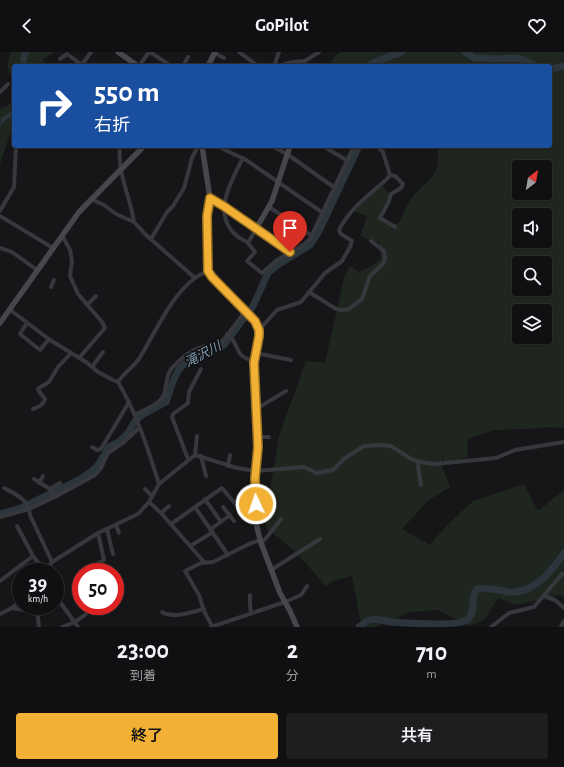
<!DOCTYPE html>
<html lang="ja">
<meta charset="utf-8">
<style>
body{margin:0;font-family:"Alegreya Sans","Noto Sans JP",sans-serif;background:#1e1e20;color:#f1f3f6;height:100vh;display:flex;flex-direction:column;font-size:15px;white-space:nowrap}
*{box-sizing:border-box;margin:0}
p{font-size:13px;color:#9c9d9f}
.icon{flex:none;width:22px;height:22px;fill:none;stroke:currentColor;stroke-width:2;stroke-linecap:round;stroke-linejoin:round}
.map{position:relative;height:575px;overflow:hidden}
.drawer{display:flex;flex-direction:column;background:#101012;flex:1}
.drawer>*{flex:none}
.hud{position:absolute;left:12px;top:12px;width:540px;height:84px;border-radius:4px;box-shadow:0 1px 3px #0004,0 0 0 1px #303032;background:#1a4fa0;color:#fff;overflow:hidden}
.needle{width:26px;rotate:31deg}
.buttons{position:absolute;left:512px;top:108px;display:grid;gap:8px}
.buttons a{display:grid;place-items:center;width:40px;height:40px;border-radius:4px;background:#101012;box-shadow:0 1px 3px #0004,0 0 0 1px #303032;font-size:20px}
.speed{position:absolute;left:12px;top:511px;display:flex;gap:8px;font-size:20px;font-weight:700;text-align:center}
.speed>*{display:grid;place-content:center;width:52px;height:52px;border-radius:50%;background:#101012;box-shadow:0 1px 3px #0004,0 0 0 1px #303032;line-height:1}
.speed small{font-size:10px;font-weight:400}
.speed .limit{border:6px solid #d22;background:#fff;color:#111}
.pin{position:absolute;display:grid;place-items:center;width:34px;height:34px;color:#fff;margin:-41px -17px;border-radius:50% 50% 50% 0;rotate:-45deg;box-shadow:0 0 4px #0007}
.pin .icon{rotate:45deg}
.me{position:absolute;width:44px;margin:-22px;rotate:357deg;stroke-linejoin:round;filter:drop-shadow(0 0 3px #0008)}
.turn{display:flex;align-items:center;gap:14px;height:84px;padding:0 16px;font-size:18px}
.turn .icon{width:52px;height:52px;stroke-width:2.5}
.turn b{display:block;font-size:28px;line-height:34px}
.eta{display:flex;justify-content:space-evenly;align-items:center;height:68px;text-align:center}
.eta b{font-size:24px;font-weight:600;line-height:28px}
.button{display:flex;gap:8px;margin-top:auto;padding:8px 16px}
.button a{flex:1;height:46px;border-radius:4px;background:#f2b134;color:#111;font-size:16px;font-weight:600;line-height:46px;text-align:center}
.button a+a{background:#1e1e20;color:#f1f3f6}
header{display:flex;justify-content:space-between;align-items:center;height:52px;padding:0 16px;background:#101012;font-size:18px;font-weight:600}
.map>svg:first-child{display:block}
.green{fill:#1e261f;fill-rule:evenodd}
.water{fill:#2c353c}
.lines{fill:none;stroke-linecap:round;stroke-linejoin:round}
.river{stroke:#2c353c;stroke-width:7}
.street{stroke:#37383d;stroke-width:4}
.secondary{stroke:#45474d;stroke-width:5.5}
.route-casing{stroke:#9d7322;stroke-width:10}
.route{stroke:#f2b134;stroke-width:7}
.labels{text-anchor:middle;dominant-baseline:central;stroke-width:3.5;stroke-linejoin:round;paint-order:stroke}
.water-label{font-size:13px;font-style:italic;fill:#7f9bb3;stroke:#111113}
</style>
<header><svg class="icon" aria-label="back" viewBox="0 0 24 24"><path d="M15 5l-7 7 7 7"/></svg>GoPilot<svg class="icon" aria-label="heart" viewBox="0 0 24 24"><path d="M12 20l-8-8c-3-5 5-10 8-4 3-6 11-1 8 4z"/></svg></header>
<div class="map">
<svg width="564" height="575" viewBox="0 0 564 575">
<rect width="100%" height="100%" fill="#161618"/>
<!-- green -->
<g class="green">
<path d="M11 0H55L43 7 45 14H14V33C9 20 5 13 11 0Z"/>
<path d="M340 0H564V376L549 375 526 377 494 378 468 387 467 405 444 412 443 401 442 414 450 435 429 448 402 477 430 493 446 474 473 449 524 432 538 459 564 438V546L560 543 516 553 498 546 485 567 470 574 438 558 410 560 375 575H364L360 567 352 524 333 529 326 534C308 515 290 490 267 478L263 447H270L271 432 279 384 306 309 325 311 344 226 350 214 359 220 375 212 381 206 379 189 376 191 360 184 367 164 352 159 382 133 389 142 388 147 380 167 384 171 398 172C402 165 405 157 409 150 423 127 445 127 436 94H550V14H383L395 10 380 14H329L335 4ZM519 115H545V141H519ZM519 163H545V189H519ZM519 211H545V237H519ZM519 259H545V285H519Z"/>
<polygon points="14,46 14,79 10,82 0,112 0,57 7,54"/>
</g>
<!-- water -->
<g class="water">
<polygon points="22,0 30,0 28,3 26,14 22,14 20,5"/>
<polygon points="14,58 14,63 5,68 0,75 1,66"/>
</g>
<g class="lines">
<!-- river -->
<g class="river">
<polyline points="465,0 474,6 486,6 494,7 515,6 524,8 535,14"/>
<polyline points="368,14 377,9 402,0"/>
<polyline points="550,17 564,14"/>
<path d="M0 462 21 456 79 428 91 420 98 413 109 395 120 389 128 381 135 369 142 363 166 350C175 324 175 312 204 301 212 298 218 298 224 293L253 254 268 221 276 214 310 193 319 179 359 94"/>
<path d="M359 575C362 573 366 569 369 568 376 566 383 569 391 570 406 571 455 575 467 568 476 562 470 546 477 537 488 535 497 538 508 540 533 543 552 519 564 501"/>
</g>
<!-- street -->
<g class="street">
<polyline points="150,0 171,14"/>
<polyline points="239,0 258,14"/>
<polyline points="215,1 224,6"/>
<polyline points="60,7 67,2 82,13"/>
<polyline points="210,11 216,14"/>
<polyline points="81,14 91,0"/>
<polyline points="139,14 149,0"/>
<polyline points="183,14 188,5"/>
<polyline points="274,14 279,0"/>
<polyline points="279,14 293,10 305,9 319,0"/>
<polyline points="0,40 8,32"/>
<path d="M120 94C117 121 130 144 134 170"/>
<polyline points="217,94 246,108 323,161"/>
<polyline points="272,94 287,102 335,136"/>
<polyline points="323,94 348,109"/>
<path d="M243 106C231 129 211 163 237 184 240 187 244 188 248 191"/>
<polyline points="390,123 395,124 403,132 401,136 391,142 389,149 380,166 395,175"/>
<polyline points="91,147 104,153 116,162 134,170 146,183 195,226"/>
<polyline points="269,155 312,184"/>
<polyline points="0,159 14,135 16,94"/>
<polyline points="0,164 53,196"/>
<polyline points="62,183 70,198 72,209 70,224 78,242 102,270 105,276 79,306"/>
<polyline points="151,187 167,160 173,154 184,136 192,106 198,94"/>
<polyline points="0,196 12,200 37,218"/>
<polyline points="290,200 256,177 248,191 255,200 247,209 262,221 277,208 303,193 310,187 354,94"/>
<polyline points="51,235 54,228"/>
<polyline points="309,240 336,257 342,258 349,257 362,247 370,224 383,212 385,207 384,199 371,189"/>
<polyline points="87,253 96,244"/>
<polyline points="9,257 50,288 86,310 98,320 113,328 118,330"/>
<polyline points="27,271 20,282 40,298 49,287"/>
<path d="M259 278 277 258 301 250 325 221 342 209 350 195 352 189 341 182 339 178C349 157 370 142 387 127L390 123 383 100 377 94"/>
<path d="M227 282C242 293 231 303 254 309"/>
<polyline points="255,301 291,308"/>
<polyline points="92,315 103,300"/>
<path d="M33 357C39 355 43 353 45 347L38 338 39 336 49 330 58 315 71 301"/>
<polyline points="256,357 286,339"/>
<path d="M135 363C145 357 163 352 165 339 167 330 166 324 172 316 181 306 192 297 205 294 210 293 216 294 220 291 226 286 240 266 245 259"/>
<polyline points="258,385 269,385"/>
<polyline points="92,395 97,398 101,397 129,350"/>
<polyline points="195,403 197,384"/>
<polyline points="201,404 206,424"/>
<polyline points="188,407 172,365 173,362 188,351 189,340 201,317"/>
<polyline points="419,410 418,414 421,433"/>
<polyline points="228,414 230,403"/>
<polyline points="34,427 50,437 55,445"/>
<polyline points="39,431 43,424"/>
<path d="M159 432C148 397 137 362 118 330 124 321 133 315 139 307 156 280 169 246 195 226 199 223 204 221 208 219"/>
<path d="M4 436C17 443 28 447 30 463L52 510"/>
<polyline points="50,437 60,431"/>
<polyline points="145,437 152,444"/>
<polyline points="205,447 221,470"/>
<polyline points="149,450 161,461 204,510"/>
<polyline points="195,455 228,503"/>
<polyline points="223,455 234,469"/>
<polyline points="161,461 169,454"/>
<polyline points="0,465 29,457 55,445 95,423 101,416 108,401 123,391 139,376"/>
<polyline points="171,472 222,436 238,455 256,452"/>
<polyline points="116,473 119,481"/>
<polyline points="17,474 33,504 45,520"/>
<polyline points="107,477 113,502"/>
<polyline points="211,477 230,463"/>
<polyline points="261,491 267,485 281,467"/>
<polyline points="192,493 213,480"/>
<polyline points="271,518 320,487"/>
<polyline points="45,520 52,510 98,481 138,462 149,450 159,432 195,403 237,416 256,419 304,415 316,421 333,418 345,406 364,394 380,393 391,394 411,407 420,410 435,412 496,406 515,398 564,390"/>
<polyline points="95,520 93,514 104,508 98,481"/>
<polyline points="0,529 33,504"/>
<polyline points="55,543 78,575"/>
<polyline points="250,543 250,553 251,561"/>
<polyline points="544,544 555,548 564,556"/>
<polyline points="12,556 35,560 38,565 39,575"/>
<path d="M162 560C173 567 192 560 204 557"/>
<polyline points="0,562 12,556 21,548"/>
<polyline points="212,574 204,559 199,543 185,519 201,511 213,510 249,492 260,488"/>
<polyline points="62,575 75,570 86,562"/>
<polyline points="211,575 285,550 301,543 307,534"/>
<polyline points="491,575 509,561 534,555 562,522"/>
<polyline points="561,575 564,569"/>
</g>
<!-- secondary -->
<g class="secondary">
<polyline points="118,0 138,14"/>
<polyline points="208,14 215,0"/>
<polyline points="202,94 210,146 207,164 206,175 208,217 212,225 255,269 259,278 259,284 254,311 258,395 255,426 257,475 260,488 280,541 290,559 297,575"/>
<polyline points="210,146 225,155 256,177 272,149 290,94"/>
<polyline points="0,271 79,160 144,94"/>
</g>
</g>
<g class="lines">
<defs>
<polyline id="route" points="256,452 255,426 258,395 254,311 259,284 259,278 255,269 212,225 208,219 207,164 210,146 225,155 290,200"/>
</defs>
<!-- route casing -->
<use href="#route" class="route-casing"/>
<!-- route -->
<use href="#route" class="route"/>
</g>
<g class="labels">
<!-- water labels -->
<g class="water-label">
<text transform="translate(203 303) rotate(-28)">滝沢川</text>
</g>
</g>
</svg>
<div class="buttons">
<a><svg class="needle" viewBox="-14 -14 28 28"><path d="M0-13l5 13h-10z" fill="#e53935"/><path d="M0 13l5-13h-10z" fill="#9c9d9f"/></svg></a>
<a><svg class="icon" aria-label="sound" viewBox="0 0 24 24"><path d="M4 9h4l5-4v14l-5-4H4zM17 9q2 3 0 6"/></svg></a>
<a><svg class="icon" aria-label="search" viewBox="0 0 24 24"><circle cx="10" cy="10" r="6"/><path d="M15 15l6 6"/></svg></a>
<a><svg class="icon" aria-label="layers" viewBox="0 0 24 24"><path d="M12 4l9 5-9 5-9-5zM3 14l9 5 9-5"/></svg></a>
</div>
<div class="speed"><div>39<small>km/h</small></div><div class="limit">50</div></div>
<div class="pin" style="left:290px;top:200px;background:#d93025"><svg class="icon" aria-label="arrive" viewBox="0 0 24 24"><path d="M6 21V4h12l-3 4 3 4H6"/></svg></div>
<svg class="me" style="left:256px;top:452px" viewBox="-20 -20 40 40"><circle r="17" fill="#f2b134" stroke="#fff" stroke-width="3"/><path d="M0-11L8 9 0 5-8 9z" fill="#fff"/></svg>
<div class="hud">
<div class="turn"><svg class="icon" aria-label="right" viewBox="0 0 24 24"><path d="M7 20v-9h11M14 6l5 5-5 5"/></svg><div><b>550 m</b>右折</div></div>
</div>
</div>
<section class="drawer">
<div class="eta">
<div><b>23:00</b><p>到着</p></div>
<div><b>2</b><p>分</p></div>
<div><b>710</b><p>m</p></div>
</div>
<div class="button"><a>終了</a><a>共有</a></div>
</section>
